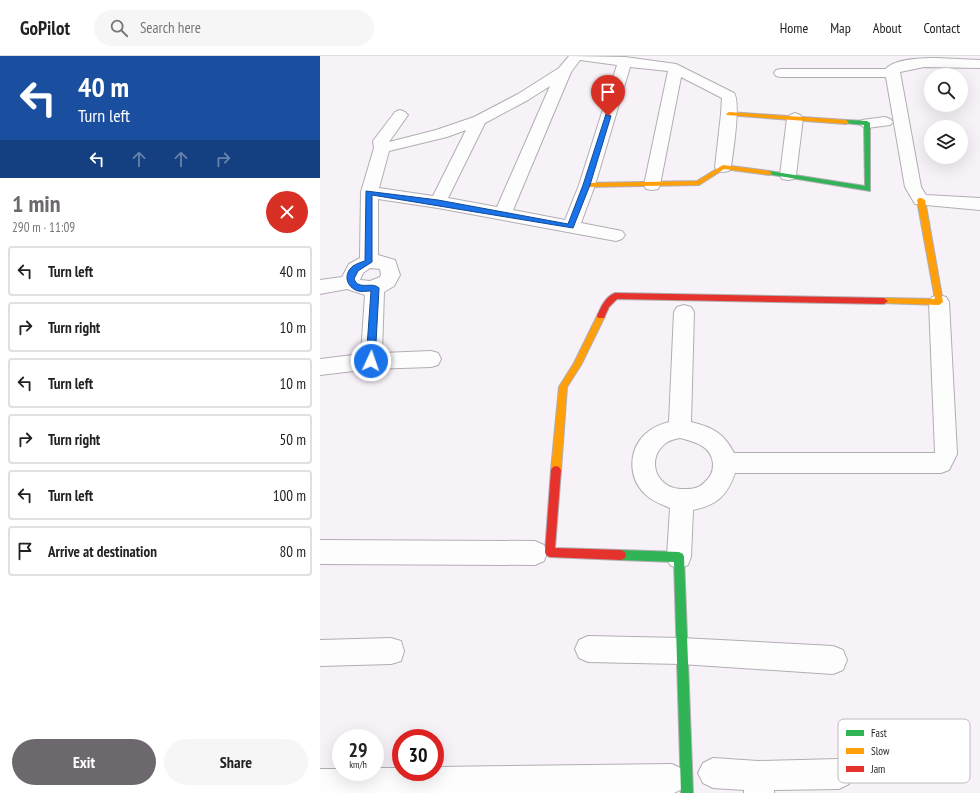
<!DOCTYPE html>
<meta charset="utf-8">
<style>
body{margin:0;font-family:"PT Sans Narrow",sans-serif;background:#f6f6f6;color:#222;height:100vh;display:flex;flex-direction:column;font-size:15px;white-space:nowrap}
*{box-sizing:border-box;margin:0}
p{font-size:13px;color:#767676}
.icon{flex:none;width:22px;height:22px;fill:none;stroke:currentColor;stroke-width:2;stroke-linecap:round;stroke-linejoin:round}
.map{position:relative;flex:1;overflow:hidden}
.drawer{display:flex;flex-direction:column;background:#fff;width:320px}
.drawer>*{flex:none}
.top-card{background:#1a4fa0;color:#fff;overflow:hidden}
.controls{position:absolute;left:604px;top:12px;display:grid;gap:8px}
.controls a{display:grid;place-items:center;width:44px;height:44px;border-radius:50%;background:#fff;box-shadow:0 4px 16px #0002;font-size:20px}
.speed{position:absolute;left:12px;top:673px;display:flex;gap:8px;font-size:20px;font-weight:700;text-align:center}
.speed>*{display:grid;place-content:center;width:52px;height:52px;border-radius:50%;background:#fff;box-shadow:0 4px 16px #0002;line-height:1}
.speed small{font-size:10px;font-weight:400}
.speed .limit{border:6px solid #d22;background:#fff;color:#111}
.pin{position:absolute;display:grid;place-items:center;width:34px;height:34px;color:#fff;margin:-41px -17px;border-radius:50% 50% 50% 0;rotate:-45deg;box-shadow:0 0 4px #0007}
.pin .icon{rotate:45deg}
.me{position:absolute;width:44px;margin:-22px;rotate:3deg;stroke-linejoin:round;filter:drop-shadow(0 0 3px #0008)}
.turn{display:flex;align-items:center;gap:14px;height:84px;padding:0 12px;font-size:18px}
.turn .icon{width:52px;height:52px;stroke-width:2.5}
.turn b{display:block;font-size:28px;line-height:34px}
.lanes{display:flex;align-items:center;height:38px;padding:0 12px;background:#0003;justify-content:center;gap:20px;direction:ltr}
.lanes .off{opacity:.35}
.round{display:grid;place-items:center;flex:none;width:42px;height:42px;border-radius:21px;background:#f6f6f6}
.headline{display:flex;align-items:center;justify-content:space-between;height:68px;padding:0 12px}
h1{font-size:24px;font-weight:700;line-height:30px;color:#6c686d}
.action{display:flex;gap:8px;margin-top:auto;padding:8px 12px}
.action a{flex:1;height:46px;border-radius:24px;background:#6c686d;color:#fff;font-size:16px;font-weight:700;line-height:46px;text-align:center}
.action a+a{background:#f6f6f6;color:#222}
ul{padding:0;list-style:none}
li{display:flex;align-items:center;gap:12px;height:50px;margin:0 8px 6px;padding:0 4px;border:2px solid #e0e0e0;border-radius:4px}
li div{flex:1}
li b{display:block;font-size:15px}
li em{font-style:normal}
header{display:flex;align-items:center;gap:24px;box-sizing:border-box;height:56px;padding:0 20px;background:#fff;border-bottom:1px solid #e0e0e0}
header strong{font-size:19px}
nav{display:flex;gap:22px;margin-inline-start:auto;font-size:14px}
.search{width:280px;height:36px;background:#f6f6f6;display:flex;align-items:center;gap:10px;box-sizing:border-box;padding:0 14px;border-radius:22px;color:#767676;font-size:15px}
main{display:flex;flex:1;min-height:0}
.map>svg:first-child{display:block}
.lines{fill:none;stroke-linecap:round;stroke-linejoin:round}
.street-casing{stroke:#b1aeb2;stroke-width:2}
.fast-casing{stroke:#b1aeb2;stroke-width:2}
.slow-casing{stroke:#b1aeb2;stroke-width:2}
.jam-casing{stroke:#b1aeb2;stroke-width:2}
.street{fill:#fefdfe;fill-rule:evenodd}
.fast{fill:#30b455;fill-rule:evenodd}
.slow{fill:#ff9f0a;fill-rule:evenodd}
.jam{fill:#e5322d;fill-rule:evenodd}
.route{fill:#1a73e8;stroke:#114b97}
.key{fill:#fff;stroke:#bcbcbd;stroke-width:1}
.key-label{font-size:11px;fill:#211e22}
</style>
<header>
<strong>GoPilot</strong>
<div class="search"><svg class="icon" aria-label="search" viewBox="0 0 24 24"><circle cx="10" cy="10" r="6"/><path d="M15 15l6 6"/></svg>Search here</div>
<nav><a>Home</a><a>Map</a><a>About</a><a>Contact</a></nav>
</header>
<main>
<section class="drawer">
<div class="top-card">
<div class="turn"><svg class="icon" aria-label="left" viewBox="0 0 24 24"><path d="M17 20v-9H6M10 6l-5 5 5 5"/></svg><div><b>40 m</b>Turn left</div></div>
<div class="lanes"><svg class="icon" aria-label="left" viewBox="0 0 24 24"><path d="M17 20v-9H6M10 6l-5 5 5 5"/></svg><svg class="icon off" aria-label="ahead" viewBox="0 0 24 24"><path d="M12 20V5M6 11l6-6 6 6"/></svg><svg class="icon off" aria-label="ahead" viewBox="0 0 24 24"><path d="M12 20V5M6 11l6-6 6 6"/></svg><svg class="icon off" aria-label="right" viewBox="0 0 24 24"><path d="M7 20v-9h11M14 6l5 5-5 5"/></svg></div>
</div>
<div class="headline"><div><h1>1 min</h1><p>290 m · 11:09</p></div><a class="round" style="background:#d93025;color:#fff"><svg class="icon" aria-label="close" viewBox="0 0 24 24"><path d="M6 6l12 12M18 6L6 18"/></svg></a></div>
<ul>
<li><svg class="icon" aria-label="left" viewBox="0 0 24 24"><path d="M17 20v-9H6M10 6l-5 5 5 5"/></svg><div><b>Turn left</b></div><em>40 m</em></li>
<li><svg class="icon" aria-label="right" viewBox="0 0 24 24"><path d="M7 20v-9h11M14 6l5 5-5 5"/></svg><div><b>Turn right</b></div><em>10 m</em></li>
<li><svg class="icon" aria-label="left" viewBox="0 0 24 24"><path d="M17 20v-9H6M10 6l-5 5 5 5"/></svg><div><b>Turn left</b></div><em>10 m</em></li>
<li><svg class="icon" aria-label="right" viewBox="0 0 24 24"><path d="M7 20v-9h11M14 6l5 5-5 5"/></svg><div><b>Turn right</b></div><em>50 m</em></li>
<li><svg class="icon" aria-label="left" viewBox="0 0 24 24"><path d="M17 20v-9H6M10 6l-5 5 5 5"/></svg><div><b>Turn left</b></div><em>100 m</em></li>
<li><svg class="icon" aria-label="arrive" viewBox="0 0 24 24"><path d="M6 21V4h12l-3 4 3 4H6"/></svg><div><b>Arrive at destination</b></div><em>80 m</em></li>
</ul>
<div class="action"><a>Exit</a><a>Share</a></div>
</section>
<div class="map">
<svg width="660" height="737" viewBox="0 0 660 737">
<rect width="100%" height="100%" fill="#f7f2f8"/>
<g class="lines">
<defs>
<g id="street">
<path d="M249 0 305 1 356 8 414 37C421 46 413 97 411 111L409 115 403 116 397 115 395 111 401 58 402 42 361 21 340 129 338 133 332 134 326 133 324 129 348 15 310 11 275 129 261 167 302 175 305 179 302 183 296 185 118 152 58 143V199L75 204 80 219 74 230 64 236 62 297 111 295 118 297 121 303 118 309 111 311 51 313 0 319V303L41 298 45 239 27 233 0 238V224L22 221 29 208 40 202 41 136 54 92 53 85 75 56 80 54 85 56 88 59 69 86 116 74 154 61 198 38 239 12ZM260 4 297 9 259 129 245 164 193 154 251 16ZM230 30 177 151 128 142 165 67 208 44ZM146 74 113 140 59 132 69 95 127 81ZM50 212 60 213 61 219 60 221 50 225 40 224 43 217Z"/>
<path d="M616 2 660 4V12L604 11 580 16 601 131 606 139 660 142V154L595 148 585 131 566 21H461L456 20 454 17 456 14 461 13H566C573 3 604 2 616 2Z"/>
<polygon points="475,57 480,59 483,62 476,119 474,123 468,124 462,123 460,119 467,62 470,59"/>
<polygon points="565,61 570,63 573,66 570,69 547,72 542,70 539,67 542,64"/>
<path d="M619 239 626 241 629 246 637 398 629 414 621 417H415C407 440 397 449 373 454L371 501 368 509 359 513 350 509 347 501 350 452C341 448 332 445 325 438 307 421 308 390 329 375 335 370 342 368 349 366L354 256 357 251 364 249 371 251 374 256 371 366C392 371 404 377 414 397H615L609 246 612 241ZM360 382C375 386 392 390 393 408 393 416 391 420 385 426 379 432 374 433 366 433 362 433 358 433 354 432 333 426 328 400 346 387 350 384 355 383 360 382Z"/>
<polygon points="0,484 215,485 224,489 227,497 224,505 215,509 0,508"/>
<polygon points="268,580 361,582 513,590 523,594 527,604 523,614 513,618 361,608 268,606 259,602 255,593 259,584"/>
<polygon points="71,582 81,585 84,595 81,605 71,608 0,610 0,584"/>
<polygon points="393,702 438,705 519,703 529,708 534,718 529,728 519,733 454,734 454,737 424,737 424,734 393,732 383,727 378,717 383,707"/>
<polygon points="352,708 362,713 367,723 362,733 354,737 0,737 0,713 21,713 21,716 55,716 55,712 81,712 81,716 115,716 115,711"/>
</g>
<g id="fast">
<polygon points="526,64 547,65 550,67 550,135 447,118 447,116 449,115 545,130 544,69 524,67 524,65"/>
<polygon points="301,494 359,496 363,498 364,501 373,737 361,737 354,506 301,504 297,502 296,499 297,496"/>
</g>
<g id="slow">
<polygon points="409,56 526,64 529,66 526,68 407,59 406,58"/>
<polygon points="403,109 449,115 452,117 449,119 404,113 379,129 267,131 264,129 267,127 377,125"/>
<polygon points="599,142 601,142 605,144 623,246 619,249 561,247 560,245 561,243 564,242 615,243 597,144"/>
<polygon points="281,257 285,260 261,309 247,331 241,414 239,417 236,418 233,417 231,414 239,331 254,307 278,258"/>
</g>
<g id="jam">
<path d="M295 237 564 242 568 245 564 248 297 243 289 251 284 262H278L277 260C281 251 285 241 295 237Z"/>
<polygon points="236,410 239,411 241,414 235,492 301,494 305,496 306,499 305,502 301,504 230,501 226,499 225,496 231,414 233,411"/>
</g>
</defs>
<!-- street casing -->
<use href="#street" class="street-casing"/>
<!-- fast casing -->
<use href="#fast" class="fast-casing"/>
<!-- slow casing -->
<use href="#slow" class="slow-casing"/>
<!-- jam casing -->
<use href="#jam" class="jam-casing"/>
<!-- street -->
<use href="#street" class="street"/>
<!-- fast -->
<use href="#fast" class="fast"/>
<!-- slow -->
<use href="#slow" class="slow"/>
<!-- jam -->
<use href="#jam" class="jam"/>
</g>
<!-- route -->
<path class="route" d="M286 58 291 60 270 129 253 172 52 139V206L38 215 34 223C39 235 52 225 59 232L55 305 51 308 48 307 46 305 51 235C47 235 42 236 38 235 26 231 23 218 33 210 36 208 41 206 45 205L46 135 118 144 248 168 263 129Z"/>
<!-- legend -->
<rect x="518" y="663" width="132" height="64" rx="6" class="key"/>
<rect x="526" y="674" width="18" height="6" fill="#30b455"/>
<rect x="526" y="692" width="18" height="6" fill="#ff9f0a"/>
<rect x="526" y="710" width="18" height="6" fill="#e5322d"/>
<g class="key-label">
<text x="551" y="681">Fast</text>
<text x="551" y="699">Slow</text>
<text x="551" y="717">Jam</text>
</g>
</svg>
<div class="controls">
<a><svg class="icon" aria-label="search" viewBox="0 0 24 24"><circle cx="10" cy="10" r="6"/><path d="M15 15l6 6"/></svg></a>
<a><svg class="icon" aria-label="layers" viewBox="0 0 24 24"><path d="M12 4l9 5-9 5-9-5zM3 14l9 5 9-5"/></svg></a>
</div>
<div class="speed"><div>29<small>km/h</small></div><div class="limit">30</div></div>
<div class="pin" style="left:288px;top:60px;background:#d93025"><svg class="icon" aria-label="arrive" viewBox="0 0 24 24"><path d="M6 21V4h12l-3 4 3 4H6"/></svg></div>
<svg class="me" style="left:51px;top:305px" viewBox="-20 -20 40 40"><circle r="17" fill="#1a73e8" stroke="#fff" stroke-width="3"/><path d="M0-11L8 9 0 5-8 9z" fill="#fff"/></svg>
</div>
</main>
